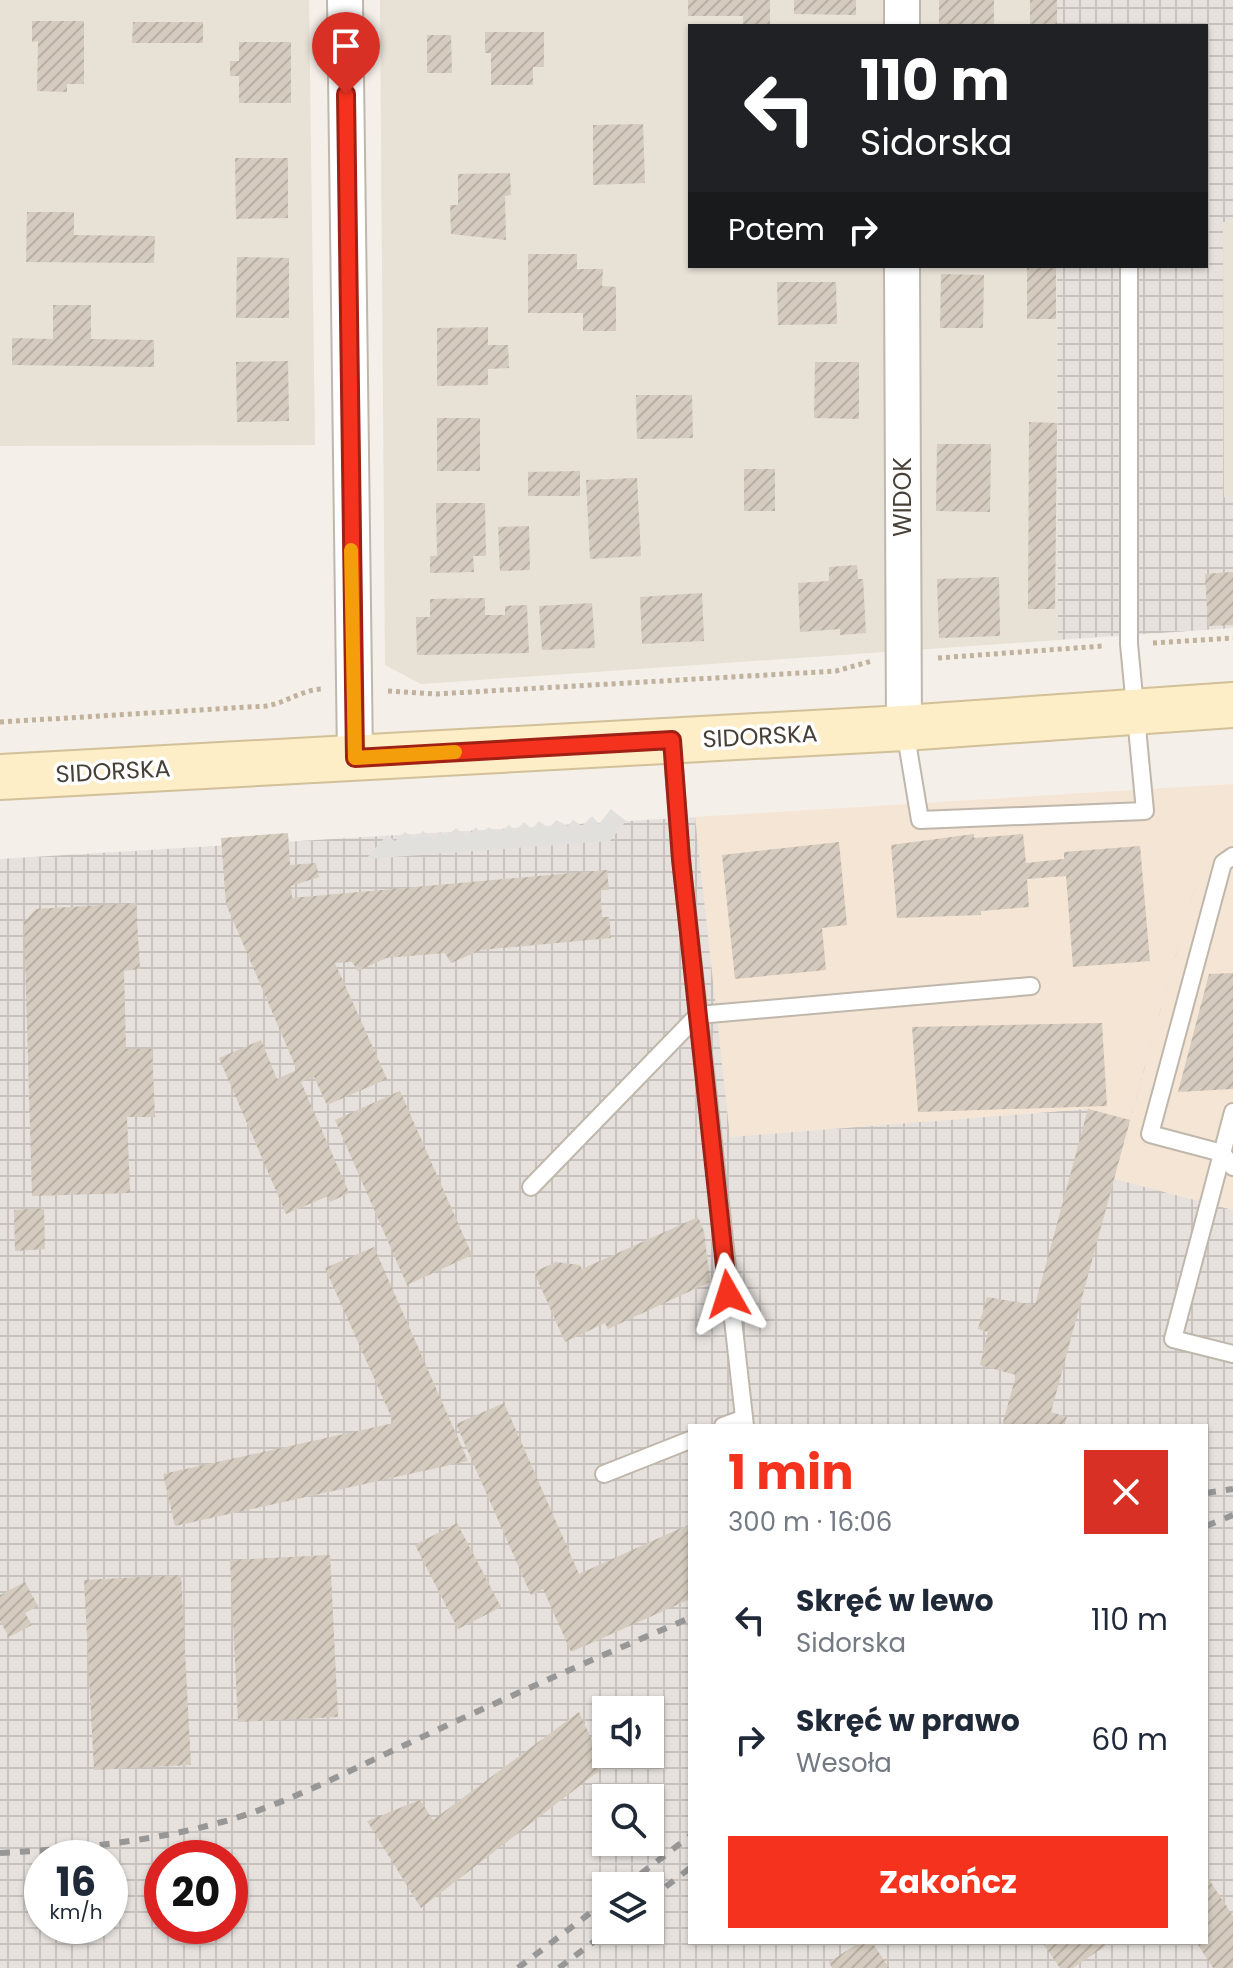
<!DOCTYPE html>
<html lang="pl">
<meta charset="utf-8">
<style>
body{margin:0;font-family:Poppins,sans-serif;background:#f2f2f3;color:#1f2937;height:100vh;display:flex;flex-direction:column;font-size:30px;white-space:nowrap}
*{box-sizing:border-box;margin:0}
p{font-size:26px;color:#747a83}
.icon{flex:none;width:44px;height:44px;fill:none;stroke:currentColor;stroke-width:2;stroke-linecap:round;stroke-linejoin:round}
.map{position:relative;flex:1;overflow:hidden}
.side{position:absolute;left:688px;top:1424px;width:520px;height:520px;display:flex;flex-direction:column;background:#fff;border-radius:0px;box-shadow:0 2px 6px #0004}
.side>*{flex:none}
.banner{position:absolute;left:688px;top:24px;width:520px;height:244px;border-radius:0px;box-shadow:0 2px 6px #0004;background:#202124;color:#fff;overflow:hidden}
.fabs{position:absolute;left:592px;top:1696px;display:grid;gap:16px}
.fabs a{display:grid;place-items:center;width:72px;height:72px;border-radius:0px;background:#fff;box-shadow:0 2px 6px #0004;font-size:40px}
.speed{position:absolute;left:24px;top:1840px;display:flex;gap:16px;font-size:40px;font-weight:700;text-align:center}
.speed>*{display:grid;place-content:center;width:104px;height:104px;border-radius:50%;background:#fff;box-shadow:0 2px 6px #0004;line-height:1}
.speed small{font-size:20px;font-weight:400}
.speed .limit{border:12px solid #d22;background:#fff;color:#111}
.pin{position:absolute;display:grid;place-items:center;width:68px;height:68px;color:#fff;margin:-82px -34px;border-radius:50% 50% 50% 0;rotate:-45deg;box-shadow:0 0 8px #0007}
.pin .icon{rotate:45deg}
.me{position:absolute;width:88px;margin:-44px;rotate:354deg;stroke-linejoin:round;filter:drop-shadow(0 0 6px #0008)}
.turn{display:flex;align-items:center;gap:28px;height:168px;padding:0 40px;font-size:36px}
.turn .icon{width:104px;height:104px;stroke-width:2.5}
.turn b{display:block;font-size:56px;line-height:68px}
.then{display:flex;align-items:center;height:76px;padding:0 40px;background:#0003;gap:16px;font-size:30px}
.round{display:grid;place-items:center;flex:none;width:84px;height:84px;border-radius:0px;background:#f2f2f3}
.summary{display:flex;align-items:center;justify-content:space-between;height:136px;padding:0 40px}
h1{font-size:48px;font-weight:700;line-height:60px;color:#f5321e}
.button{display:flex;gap:16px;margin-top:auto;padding:16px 40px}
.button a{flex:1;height:92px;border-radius:0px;background:#f5321e;color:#fff;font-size:32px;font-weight:700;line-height:92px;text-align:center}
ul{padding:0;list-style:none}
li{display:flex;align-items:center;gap:24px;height:120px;padding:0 40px}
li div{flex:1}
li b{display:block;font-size:30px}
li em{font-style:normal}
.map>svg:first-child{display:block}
.residential{fill:#e7e1d6}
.commercial{fill:#f5e5d4}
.industrial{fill:url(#industrial-grid);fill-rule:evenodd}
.parking{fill:#e2e0dd}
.building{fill:url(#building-hatch)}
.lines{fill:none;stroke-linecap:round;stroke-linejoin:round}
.lane-casing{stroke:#bfb7ab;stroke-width:20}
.street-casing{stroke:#bfb7ab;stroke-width:38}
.secondary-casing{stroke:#d2c099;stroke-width:48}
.path{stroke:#c0b29c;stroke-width:5;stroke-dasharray:4 4;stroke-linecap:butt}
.lane{stroke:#fff;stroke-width:16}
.street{stroke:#fff;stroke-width:34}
.secondary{stroke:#fdeec8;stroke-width:44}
.rail{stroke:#979797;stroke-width:6;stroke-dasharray:10 10;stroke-linecap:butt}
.route-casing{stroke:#9f2014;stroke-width:20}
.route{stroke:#f5321e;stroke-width:14}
.slow{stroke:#f59e0b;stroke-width:14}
.labels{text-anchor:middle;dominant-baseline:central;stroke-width:7;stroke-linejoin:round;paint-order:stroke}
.street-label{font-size:24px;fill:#474037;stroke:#fff}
</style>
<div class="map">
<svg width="1233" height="1968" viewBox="0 0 1233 1968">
<defs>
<pattern id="industrial-grid" width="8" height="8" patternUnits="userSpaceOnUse" patternTransform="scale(2)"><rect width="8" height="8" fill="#e6e1dd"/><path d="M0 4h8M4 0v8" fill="none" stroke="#c7c2be"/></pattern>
<pattern id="building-hatch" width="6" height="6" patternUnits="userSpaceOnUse" patternTransform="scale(2)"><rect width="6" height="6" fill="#d5cbbe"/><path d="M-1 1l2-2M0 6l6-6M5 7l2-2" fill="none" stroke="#b8afa4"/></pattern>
</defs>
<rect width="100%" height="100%" fill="#f4efe8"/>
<!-- residential -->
<g class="residential">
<polygon points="0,0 309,0 315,445 0,446"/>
<polygon points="380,0 1057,0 1057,26 690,26 690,266 1057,266 1058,640 421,684 385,665"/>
<polygon points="1233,221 1233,498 1224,498 1223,222"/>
</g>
<!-- commercial -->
<polygon class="commercial" points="1233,784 1233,1210 1114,1180 1088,1109 729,1137 695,817"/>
<!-- industrial -->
<g class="industrial">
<polygon points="1057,0 1233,0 1233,221 1223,222 1224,497 1233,498 1233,628 1058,640 1057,266 1206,266 1206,26 1057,26"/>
<path d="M1223 784 1114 1179 1233 1210V1968H0V859L695 817 730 1137 1088 1109 1130 1120ZM690 1426H1206V1942H690ZM606 1710H650V1754H606ZM606 1798H650V1842H606ZM42 1858H110V1926H42ZM162 1858H230V1926H162ZM606 1886H650V1930H606Z"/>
</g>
<!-- parking -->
<polygon class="parking" points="611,809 626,821 610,841 366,859 387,835 395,841 405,832 415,839 423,831 434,839 439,832 446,837 456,828 467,837 476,827 481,833 489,827 499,833 509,825 515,831 524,822 532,829 539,821 549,829 556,820 568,826 573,820 582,826 592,816 599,824"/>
<!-- building -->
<g class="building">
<polygon points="688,0 770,0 770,26 743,26 743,16 688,16"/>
<polygon points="794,0 856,0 856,15 794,14"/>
<rect x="939" y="0" width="55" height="26"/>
<rect x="1030" y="0" width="27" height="26"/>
<polygon points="32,21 84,21 84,84 67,84 67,92 37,91 38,41 32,42"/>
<polygon points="133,22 203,22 203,43 132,43"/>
<polygon points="485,32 544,32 544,67 533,67 533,85 491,85 491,53 485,53"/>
<polygon points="427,35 451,35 452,73 427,73"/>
<polygon points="239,42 291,42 291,103 239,103 239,76 230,76 230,61 239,61"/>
<polygon points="643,124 645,183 593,185 593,125"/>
<polygon points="235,158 288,158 288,218 236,219"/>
<polygon points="510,173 511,195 505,196 506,240 451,234 450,205 458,205 458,174"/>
<polygon points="27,212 74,212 74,235 155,236 154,263 26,262"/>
<polygon points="528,254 577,254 577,269 603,269 602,286 616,287 616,331 583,331 583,313 528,313"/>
<polygon points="237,257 289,258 289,318 236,318"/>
<rect x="1027" y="266" width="29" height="53"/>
<polygon points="941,274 984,275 983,328 940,328"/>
<polygon points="777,282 836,282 837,324 778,325"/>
<polygon points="53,305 91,305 91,339 154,340 154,367 12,365 12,338 53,339"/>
<polygon points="488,327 488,345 508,345 509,368 488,369 488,385 437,386 437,328"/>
<polygon points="288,361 289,421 237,422 236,362"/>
<polygon points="815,362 859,362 859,419 814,418"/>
<polygon points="636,395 692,395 693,438 637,439"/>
<rect x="437" y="418" width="43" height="53"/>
<polygon points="1029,422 1057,423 1055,609 1028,609"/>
<polygon points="937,444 991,444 990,512 936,511"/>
<rect x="744" y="469" width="31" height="42"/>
<polygon points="580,471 580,496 528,496 528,472"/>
<polygon points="637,478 641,556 590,559 586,480"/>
<polygon points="436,503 485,503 486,556 473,556 474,572 430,573 430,556 437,556"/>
<polygon points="529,526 530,570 500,571 498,527"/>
<polygon points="857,565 858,579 863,579 866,633 840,635 840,629 800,632 798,583 829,581 829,567"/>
<polygon points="1233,572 1233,625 1208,626 1205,574"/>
<polygon points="999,577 1000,636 939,638 937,579"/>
<polygon points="702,593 704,641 642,644 640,597"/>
<polygon points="485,598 485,615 505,615 505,606 527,605 529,653 417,655 416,617 430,617 430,599"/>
<polygon points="592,603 595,648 542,650 539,606"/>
<polygon points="288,833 290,865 316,863 319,877 291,886 292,898 607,870 609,890 600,890 602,917 609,917 611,938 481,950 451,963 445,953 386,958 358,971 352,962 335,963 387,1079 327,1105 314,1077 301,1082 349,1193 330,1202 328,1196 286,1214 219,1058 261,1040 277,1079 297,1070 226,904 221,838"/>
<polygon points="974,834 974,838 1023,834 1026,863 1064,859 1064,852 1140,846 1150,961 1073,967 1066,876 1027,879 1029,907 981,911 981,915 897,918 891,845"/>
<polygon points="839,842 847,925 822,928 826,970 735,979 722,855"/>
<polygon points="136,903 140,969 124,971 126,1049 152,1049 155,1117 127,1117 130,1193 32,1196 24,922 36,909"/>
<polygon points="1233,973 1233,1089 1178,1092 1209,974"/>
<polygon points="1102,1023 1107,1106 918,1112 912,1027"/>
<polygon points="400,1091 472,1255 407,1285 335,1120"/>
<polygon points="1088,1109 1130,1120 1051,1412 1067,1417 1064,1426 1002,1426 1016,1375 980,1365 988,1332 978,1329 987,1297 1035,1305"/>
<polygon points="44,1208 45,1249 15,1251 14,1210"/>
<polygon points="698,1217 704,1231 710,1282 608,1329 605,1323 565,1342 534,1272 556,1262 580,1265 582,1269"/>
<polygon points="374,1247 468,1461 175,1526 163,1474 394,1423 325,1268"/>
<polygon points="504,1403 579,1574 690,1524 690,1599 571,1652 543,1589 531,1595 456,1424"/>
<polygon points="457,1523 501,1607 458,1629 415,1545"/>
<polygon points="330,1555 338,1717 238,1722 230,1560"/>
<polygon points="181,1575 191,1765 94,1770 84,1580"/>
<polygon points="25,1582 38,1606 25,1613 32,1625 9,1637 0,1621 0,1595"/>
<polygon points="579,1712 604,1767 421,1908 367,1821 420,1800 433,1820"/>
<polygon points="1206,1875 1233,1916 1233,1968 1213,1968 1196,1942 1206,1942"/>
<polygon points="860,1942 872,1942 889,1968 832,1968 829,1962"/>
<polygon points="1042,1942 1111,1942 1073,1968 1060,1968"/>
</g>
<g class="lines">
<defs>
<g id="lane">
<polyline points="905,730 920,820 1145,811 1129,644 1129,266"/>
<polyline points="672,742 681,859 745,1426"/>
<polyline points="1233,856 1223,863 1150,1134 1222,1153 1233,1167"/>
<polyline points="1233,1112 1173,1339 1233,1354"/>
<polyline points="531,1187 698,1015 1031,986"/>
<polyline points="723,1426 742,1419"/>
<polyline points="604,1474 690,1440"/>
</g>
<g id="street">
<polyline points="345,0 355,758"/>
<polyline points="902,26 902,0"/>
<polyline points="902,266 904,728"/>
</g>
<polyline id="secondary" points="0,777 904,728 1233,705"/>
</defs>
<!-- lane casing -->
<use href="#lane" class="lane-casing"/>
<!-- street casing -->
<use href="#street" class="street-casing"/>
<!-- secondary casing -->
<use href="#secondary" class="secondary-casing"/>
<!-- path -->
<g class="path">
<polyline points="1153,643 1233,638"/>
<polyline points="938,658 1103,646"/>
<polyline points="388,691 436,694 836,671 872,661"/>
<path d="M0 722 266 706C286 703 303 689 323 689"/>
</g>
<!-- lane -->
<use href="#lane" class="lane"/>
<!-- street -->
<use href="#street" class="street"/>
<!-- secondary -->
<use href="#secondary" class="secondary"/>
<!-- rail -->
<g class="rail">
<polyline points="1206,1493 1233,1489"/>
<polyline points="1206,1526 1233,1515"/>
<path d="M0 1853C74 1849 150 1842 222 1822 287 1804 346 1772 407 1744 501 1700 595 1658 690 1618"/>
<polyline points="625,1886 690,1836"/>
<polyline points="650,1899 690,1868"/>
<polyline points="518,1968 606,1901"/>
<polyline points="559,1968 609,1930"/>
</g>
</g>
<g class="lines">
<defs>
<polyline id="route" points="346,94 355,758 672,740 681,859 728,1294"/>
</defs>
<!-- route casing -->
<use href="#route" class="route-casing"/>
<!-- route -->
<use href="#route" class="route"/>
<!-- slow -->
<polyline class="slow" points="351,550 355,758 455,752"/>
</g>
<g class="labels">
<!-- street labels -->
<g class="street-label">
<text transform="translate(902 497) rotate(-90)">WIDOK</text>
<text transform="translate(760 736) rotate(-3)">SIDORSKA</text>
<text transform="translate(113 771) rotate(-3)">SIDORSKA</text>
</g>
</g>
</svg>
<div class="fabs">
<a><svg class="icon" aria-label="sound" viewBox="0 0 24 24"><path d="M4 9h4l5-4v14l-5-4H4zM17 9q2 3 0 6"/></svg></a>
<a><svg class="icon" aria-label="search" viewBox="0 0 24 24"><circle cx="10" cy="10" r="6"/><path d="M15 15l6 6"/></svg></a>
<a><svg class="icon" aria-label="layers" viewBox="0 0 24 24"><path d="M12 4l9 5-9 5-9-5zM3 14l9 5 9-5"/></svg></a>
</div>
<div class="speed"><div>16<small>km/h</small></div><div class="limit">20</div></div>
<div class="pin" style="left:346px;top:94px;background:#d93025"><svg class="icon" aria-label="arrive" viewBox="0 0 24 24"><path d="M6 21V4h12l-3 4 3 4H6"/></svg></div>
<svg class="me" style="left:728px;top:1294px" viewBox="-20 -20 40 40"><path d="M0-17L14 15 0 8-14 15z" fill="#f5321e" stroke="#fff" stroke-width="4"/></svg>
<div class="banner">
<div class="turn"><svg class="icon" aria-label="left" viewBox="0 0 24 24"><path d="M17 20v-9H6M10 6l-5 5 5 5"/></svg><div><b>110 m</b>Sidorska</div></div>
<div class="then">Potem<svg class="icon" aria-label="right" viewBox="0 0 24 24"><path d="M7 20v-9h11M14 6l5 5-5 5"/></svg></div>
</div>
<section class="side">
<div class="summary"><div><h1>1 min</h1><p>300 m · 16:06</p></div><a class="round" style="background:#d93025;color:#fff"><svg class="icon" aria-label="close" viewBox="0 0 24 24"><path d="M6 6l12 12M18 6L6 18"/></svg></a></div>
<ul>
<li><svg class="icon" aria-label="left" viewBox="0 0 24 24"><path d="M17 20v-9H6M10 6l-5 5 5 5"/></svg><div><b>Skręć w lewo</b><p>Sidorska</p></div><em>110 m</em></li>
<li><svg class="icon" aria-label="right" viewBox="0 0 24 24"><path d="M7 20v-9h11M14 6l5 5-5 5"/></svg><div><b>Skręć w prawo</b><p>Wesoła</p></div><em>60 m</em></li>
</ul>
<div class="button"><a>Zakończ</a></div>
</section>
</div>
